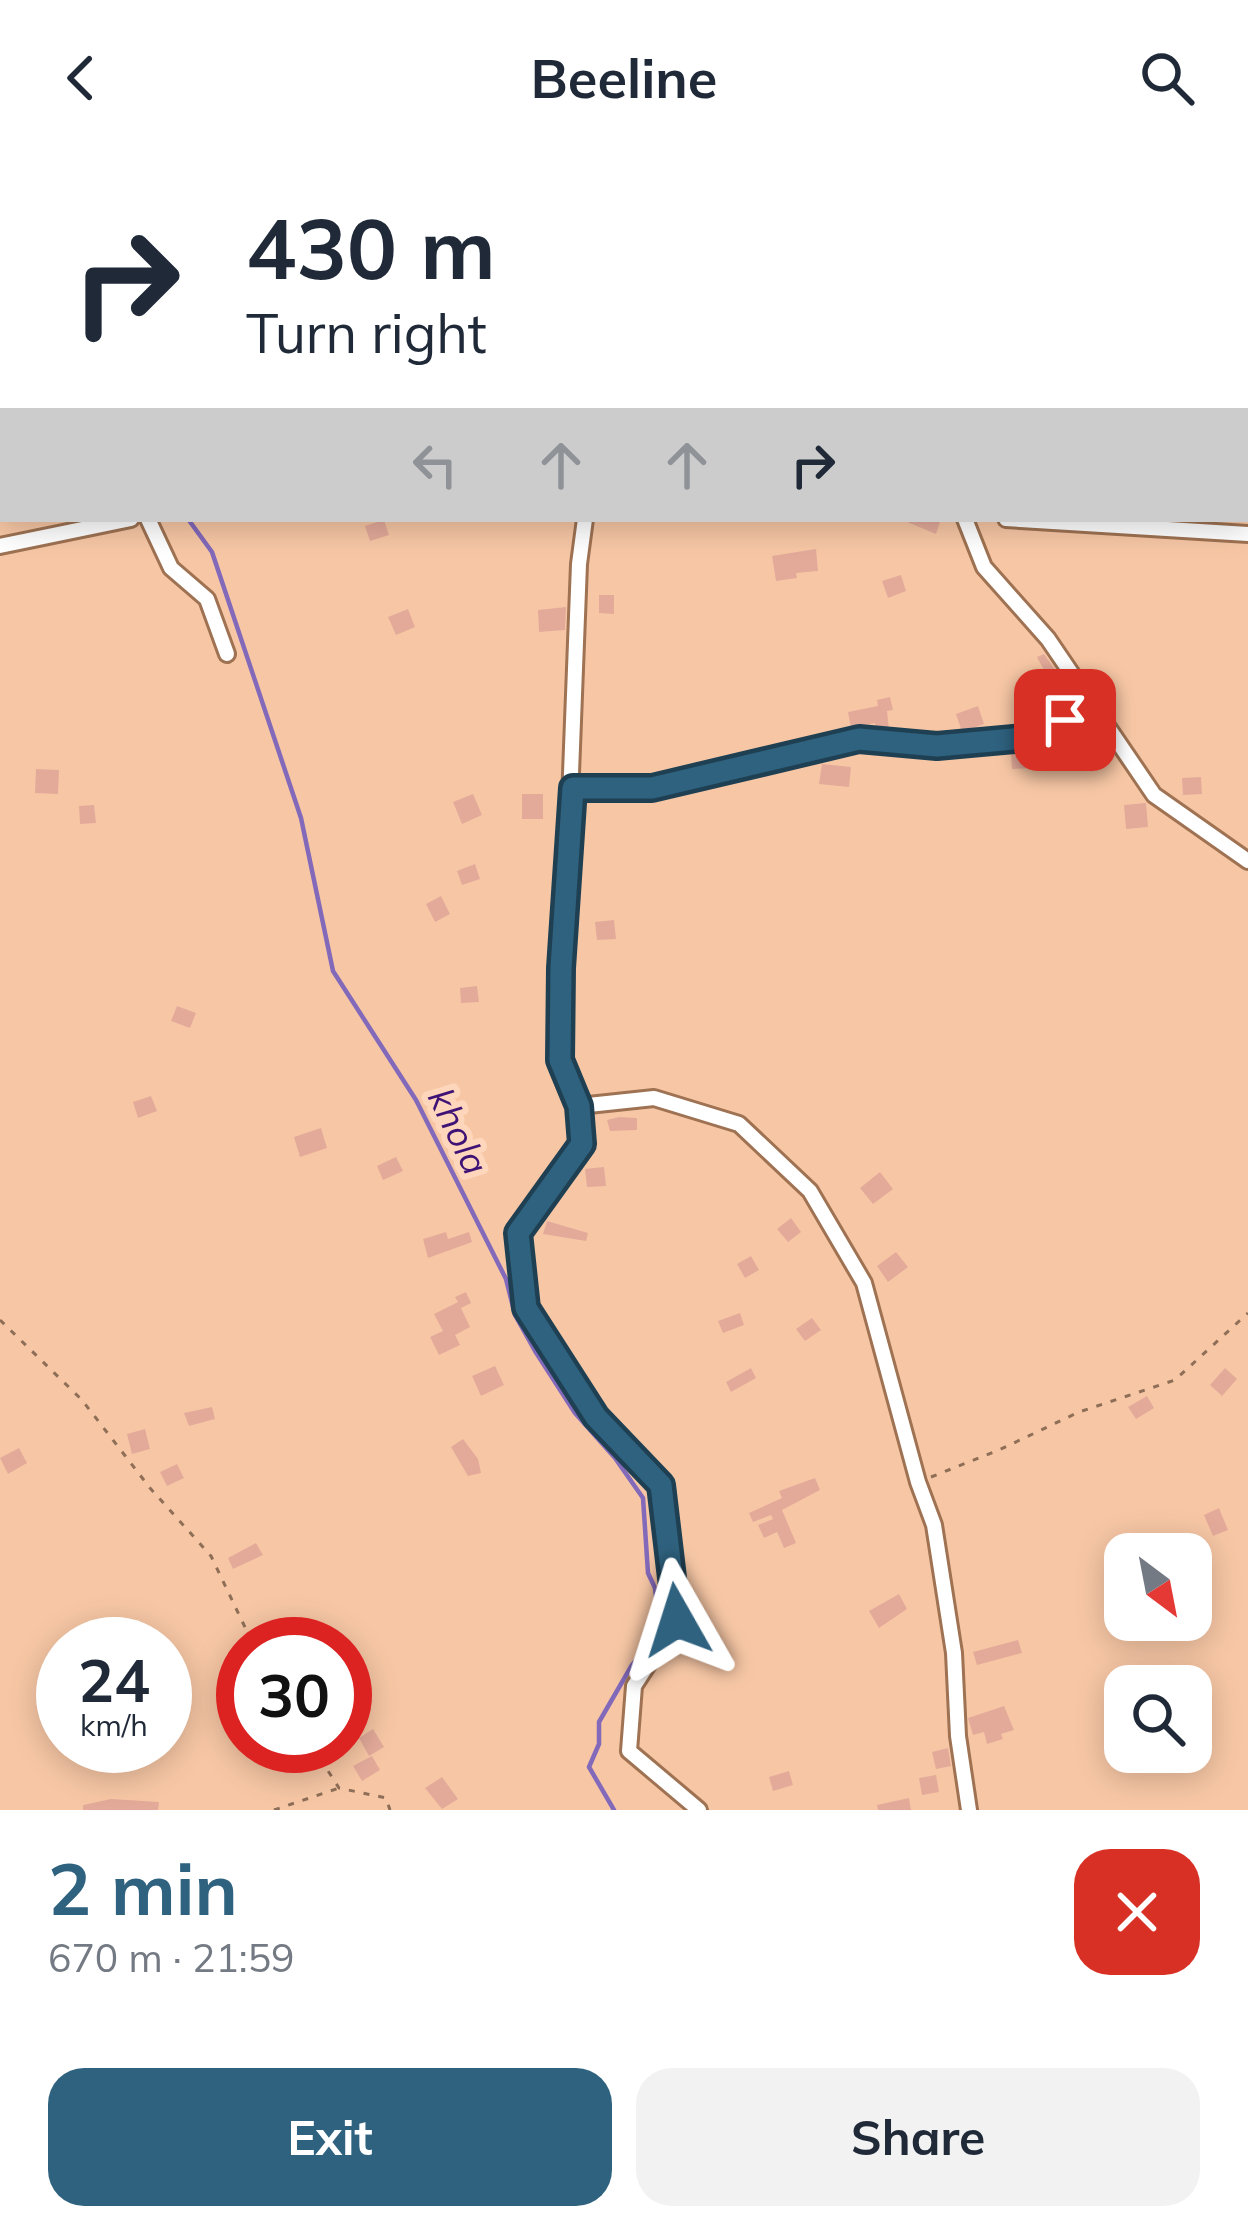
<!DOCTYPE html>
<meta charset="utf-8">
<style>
body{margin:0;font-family:Mulish,sans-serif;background:#f2f2f3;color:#1f2937;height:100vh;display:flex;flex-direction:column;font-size:45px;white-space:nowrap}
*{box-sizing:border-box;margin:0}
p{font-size:39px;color:#747a83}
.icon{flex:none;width:66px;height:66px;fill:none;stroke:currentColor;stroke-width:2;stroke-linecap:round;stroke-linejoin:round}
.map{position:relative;height:1654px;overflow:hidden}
.side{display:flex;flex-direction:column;background:#fff;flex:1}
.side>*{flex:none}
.hud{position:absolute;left:0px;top:0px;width:1248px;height:366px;box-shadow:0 6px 30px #0003;background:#fff;color:#1f2937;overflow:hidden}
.needle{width:78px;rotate:148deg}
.fabs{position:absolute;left:1104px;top:1377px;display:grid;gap:24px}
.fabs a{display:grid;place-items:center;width:108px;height:108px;border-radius:24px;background:#fff;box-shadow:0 6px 30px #0003;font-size:60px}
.speed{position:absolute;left:36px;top:1461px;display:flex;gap:24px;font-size:60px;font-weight:700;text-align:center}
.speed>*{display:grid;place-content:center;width:156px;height:156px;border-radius:50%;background:#fff;box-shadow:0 6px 30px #0003;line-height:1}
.speed small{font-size:30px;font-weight:400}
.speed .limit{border:18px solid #d22;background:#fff;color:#111}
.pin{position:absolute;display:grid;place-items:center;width:102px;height:102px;color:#fff;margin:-51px;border-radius:24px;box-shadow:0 6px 18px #0006}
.me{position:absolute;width:132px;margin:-66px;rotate:354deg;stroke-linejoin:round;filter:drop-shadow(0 0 9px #0008)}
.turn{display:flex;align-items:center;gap:42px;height:252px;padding:0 48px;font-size:54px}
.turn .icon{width:156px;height:156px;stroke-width:2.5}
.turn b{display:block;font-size:84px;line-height:102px}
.lanes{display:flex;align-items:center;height:114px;padding:0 48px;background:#0003;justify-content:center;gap:60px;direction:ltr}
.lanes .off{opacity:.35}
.round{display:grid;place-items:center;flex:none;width:126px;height:126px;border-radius:36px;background:#f2f2f3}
.summary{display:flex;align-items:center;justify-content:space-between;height:204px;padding:0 48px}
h1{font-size:72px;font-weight:700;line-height:90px;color:#2f627f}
.button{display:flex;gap:24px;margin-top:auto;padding:24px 48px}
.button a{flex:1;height:138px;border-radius:36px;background:#2f627f;color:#fff;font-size:48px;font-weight:700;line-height:138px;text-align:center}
.button a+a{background:#f2f2f3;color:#1f2937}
header{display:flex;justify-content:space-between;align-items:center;height:156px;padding:0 48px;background:#fff;font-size:54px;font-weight:700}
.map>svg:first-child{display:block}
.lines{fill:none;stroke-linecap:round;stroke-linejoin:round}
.stream{stroke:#8269ba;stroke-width:4.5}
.building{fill:#e3aa9a}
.street-casing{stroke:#9e7252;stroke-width:20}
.path{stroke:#8e6e57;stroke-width:3;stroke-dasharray:6 9;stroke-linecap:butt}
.street{stroke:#fff;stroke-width:14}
.route-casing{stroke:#1f4053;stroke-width:30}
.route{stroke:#2f627f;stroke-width:21}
.labels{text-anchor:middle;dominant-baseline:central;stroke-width:12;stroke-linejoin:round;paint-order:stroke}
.water-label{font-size:36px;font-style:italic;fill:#3f1376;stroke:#fed6bb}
</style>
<header><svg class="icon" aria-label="back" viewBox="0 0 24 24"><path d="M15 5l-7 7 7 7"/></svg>Beeline<svg class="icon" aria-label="search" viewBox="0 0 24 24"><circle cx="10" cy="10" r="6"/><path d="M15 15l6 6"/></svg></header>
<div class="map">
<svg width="1248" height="1654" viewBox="0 0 1248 1654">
<rect width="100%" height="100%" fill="#f7c7a5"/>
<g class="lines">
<!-- stream -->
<g class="stream">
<polyline points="85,0 86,3"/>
<polyline points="188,363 212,396 301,662 333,815 416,944 506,1123 515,1159 535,1195 575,1257 615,1302 643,1342 648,1417 655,1432 659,1465 651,1488 632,1509 599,1566 599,1588 589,1611 614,1654"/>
</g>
</g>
<!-- building -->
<g class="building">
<polygon points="900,363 941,363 936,378"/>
<polygon points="384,364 389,379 370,385 365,370"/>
<polygon points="816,393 818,415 796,417 797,422 776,425 772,400"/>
<polygon points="901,419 906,435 888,442 882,425"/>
<polygon points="599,439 614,439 614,458 599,457"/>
<polygon points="566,451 565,474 539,476 538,454"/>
<polygon points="408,453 415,471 396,479 388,461"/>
<polygon points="1044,498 1075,542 1063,549 1037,501"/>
<polygon points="890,541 893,554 887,555 889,574 876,573 875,567 851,572 848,556 878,550 877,544"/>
<polygon points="978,550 984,568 962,576 956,558"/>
<polygon points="1011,596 1033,596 1034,612 1012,613"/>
<polygon points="822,608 851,611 849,631 819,628"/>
<polygon points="36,613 59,614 58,638 35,637"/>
<polygon points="1201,621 1202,638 1183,639 1182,622"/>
<polygon points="473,638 482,659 462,668 453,646"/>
<rect x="522" y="638" width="21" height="25"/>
<polygon points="1146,647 1148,671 1126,673 1124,649"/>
<polygon points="94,649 96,667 80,668 79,650"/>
<polygon points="475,708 480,723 462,729 457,715"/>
<polygon points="441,740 450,758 435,766 426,748"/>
<polygon points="614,764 616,783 597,784 595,766"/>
<polygon points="477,830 479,846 461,847 460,832"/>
<polygon points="177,850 196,857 190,872 171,865"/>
<polygon points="151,940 157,955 138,962 133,946"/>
<polygon points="619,961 637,962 637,974 610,975 607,964"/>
<polygon points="321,972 327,992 300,1001 294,981"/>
<polygon points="396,1001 403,1015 383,1024 377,1010"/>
<polygon points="604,1011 606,1030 587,1031 585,1013"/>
<polygon points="880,1016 893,1033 873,1048 860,1032"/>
<polygon points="791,1062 801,1076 788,1086 777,1073"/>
<polygon points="547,1065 588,1077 586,1085 543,1078"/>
<polygon points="446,1076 448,1083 469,1076 472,1086 428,1102 423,1083"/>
<polygon points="896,1096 908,1111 888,1126 877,1110"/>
<polygon points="751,1100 759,1114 745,1122 737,1108"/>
<polygon points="466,1136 471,1147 461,1152 470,1171 455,1179 460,1189 439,1199 430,1181 443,1175 434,1158 458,1146 455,1141"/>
<polygon points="740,1157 744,1169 723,1177 718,1165"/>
<polygon points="812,1162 821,1174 805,1185 796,1173"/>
<polygon points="495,1210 504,1229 481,1240 472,1220"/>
<polygon points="751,1212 756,1222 731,1236 726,1226"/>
<polygon points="1225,1212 1237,1223 1222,1240 1210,1229"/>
<polygon points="1147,1240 1154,1252 1136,1263 1128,1251"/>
<polygon points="212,1251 215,1263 189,1270 184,1257"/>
<polygon points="145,1273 150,1293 132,1298 127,1278"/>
<polygon points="463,1283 478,1303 481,1317 468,1320 451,1291"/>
<polygon points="19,1292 27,1307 8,1318 0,1302"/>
<polygon points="177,1308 184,1322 167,1330 160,1316"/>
<polygon points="815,1322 820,1334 782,1354 796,1387 784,1392 777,1376 764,1382 758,1369 773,1363 771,1359 753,1366 749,1357 782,1342 779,1335"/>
<polygon points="1219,1352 1228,1374 1213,1380 1204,1359"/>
<polygon points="256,1387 263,1399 233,1413 228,1402"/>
<polygon points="899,1438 907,1453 879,1472 869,1455"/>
<polygon points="1018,1484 1022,1497 977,1509 973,1496"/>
<polygon points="1004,1550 1014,1574 1001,1578 1003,1583 987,1588 984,1576 973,1579 968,1562"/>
<polygon points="373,1573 384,1591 369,1600 359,1582"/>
<polygon points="948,1592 951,1610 936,1613 932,1596"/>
<polygon points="372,1600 380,1614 362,1625 353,1610"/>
<polygon points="789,1615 793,1629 773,1635 769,1621"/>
<polygon points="936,1619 939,1636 922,1639 919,1622"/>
<polygon points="442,1621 458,1643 442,1653 425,1632"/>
<polygon points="909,1642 911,1654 878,1654 877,1649"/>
<polygon points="111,1643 159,1646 158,1654 83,1654 83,1649"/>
</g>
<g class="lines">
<defs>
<g id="street">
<polyline points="334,0 340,3"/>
<polyline points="111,3 111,0"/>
<polyline points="634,3 634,0"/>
<polyline points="148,363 171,412 207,443 227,498"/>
<polyline points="585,363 579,408 560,905 579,950 582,988 518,1077 526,1152 595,1261 661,1329 677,1464 634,1530 629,1595 699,1654"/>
<polyline points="965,363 984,411 1048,483 1154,639 1248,705"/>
<polyline points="1006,363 1248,378"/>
<polyline points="0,390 131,363"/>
<polyline points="573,632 652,632 859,583 937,590 1037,582 1094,547"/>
<polyline points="579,950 654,942 739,968 810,1035 864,1127 918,1326 934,1369 954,1497 958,1580 969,1654"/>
</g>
</defs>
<!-- street casing -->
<use href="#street" class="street-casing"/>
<!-- path -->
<g class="path">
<polyline points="814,3 815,0"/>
<polyline points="0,1164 82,1244 150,1332 211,1400 253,1488"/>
<polyline points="931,1321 999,1294 1079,1256 1175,1224 1248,1157"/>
<polyline points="312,1590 339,1632 386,1642 390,1654"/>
<polyline points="274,1654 339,1632"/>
</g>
<!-- street -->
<use href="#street" class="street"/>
</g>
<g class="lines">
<defs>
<polyline id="route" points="677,1464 661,1329 596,1261 526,1152 518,1077 582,988 579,950 560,904 561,812 573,632 652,632 859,583 937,590 1036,581 1065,564"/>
</defs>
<!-- route casing -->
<use href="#route" class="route-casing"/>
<!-- route -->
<use href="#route" class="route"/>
</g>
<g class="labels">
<!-- water labels -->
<g class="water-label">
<text transform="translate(459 975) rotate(64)">khola</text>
</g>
</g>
</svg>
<div class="fabs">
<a><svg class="needle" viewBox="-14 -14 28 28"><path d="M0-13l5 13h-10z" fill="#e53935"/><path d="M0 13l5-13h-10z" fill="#747a83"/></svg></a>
<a><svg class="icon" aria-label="search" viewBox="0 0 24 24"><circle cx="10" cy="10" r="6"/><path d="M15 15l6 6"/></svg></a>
</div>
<div class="speed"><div>24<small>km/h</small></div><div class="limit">30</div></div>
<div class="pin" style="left:1065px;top:564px;background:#d93025"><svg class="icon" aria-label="arrive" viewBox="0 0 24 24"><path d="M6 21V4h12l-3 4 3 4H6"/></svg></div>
<svg class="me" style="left:677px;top:1464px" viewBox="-20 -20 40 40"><path d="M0-17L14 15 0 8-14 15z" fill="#2f627f" stroke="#fff" stroke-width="4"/></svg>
<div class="hud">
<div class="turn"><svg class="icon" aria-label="right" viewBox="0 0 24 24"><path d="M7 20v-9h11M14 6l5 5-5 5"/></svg><div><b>430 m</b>Turn right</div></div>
<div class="lanes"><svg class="icon off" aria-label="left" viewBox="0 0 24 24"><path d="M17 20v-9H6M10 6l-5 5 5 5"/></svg><svg class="icon off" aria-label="ahead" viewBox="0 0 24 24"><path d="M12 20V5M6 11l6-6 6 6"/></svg><svg class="icon off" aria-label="ahead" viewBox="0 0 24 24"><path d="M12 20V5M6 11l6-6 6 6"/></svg><svg class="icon" aria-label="right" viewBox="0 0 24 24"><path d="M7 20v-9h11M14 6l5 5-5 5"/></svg></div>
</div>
</div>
<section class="side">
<div class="summary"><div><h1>2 min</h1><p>670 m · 21:59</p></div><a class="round" style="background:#d93025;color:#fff"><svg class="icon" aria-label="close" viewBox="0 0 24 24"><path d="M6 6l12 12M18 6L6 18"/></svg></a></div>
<div class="button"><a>Exit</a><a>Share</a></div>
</section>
